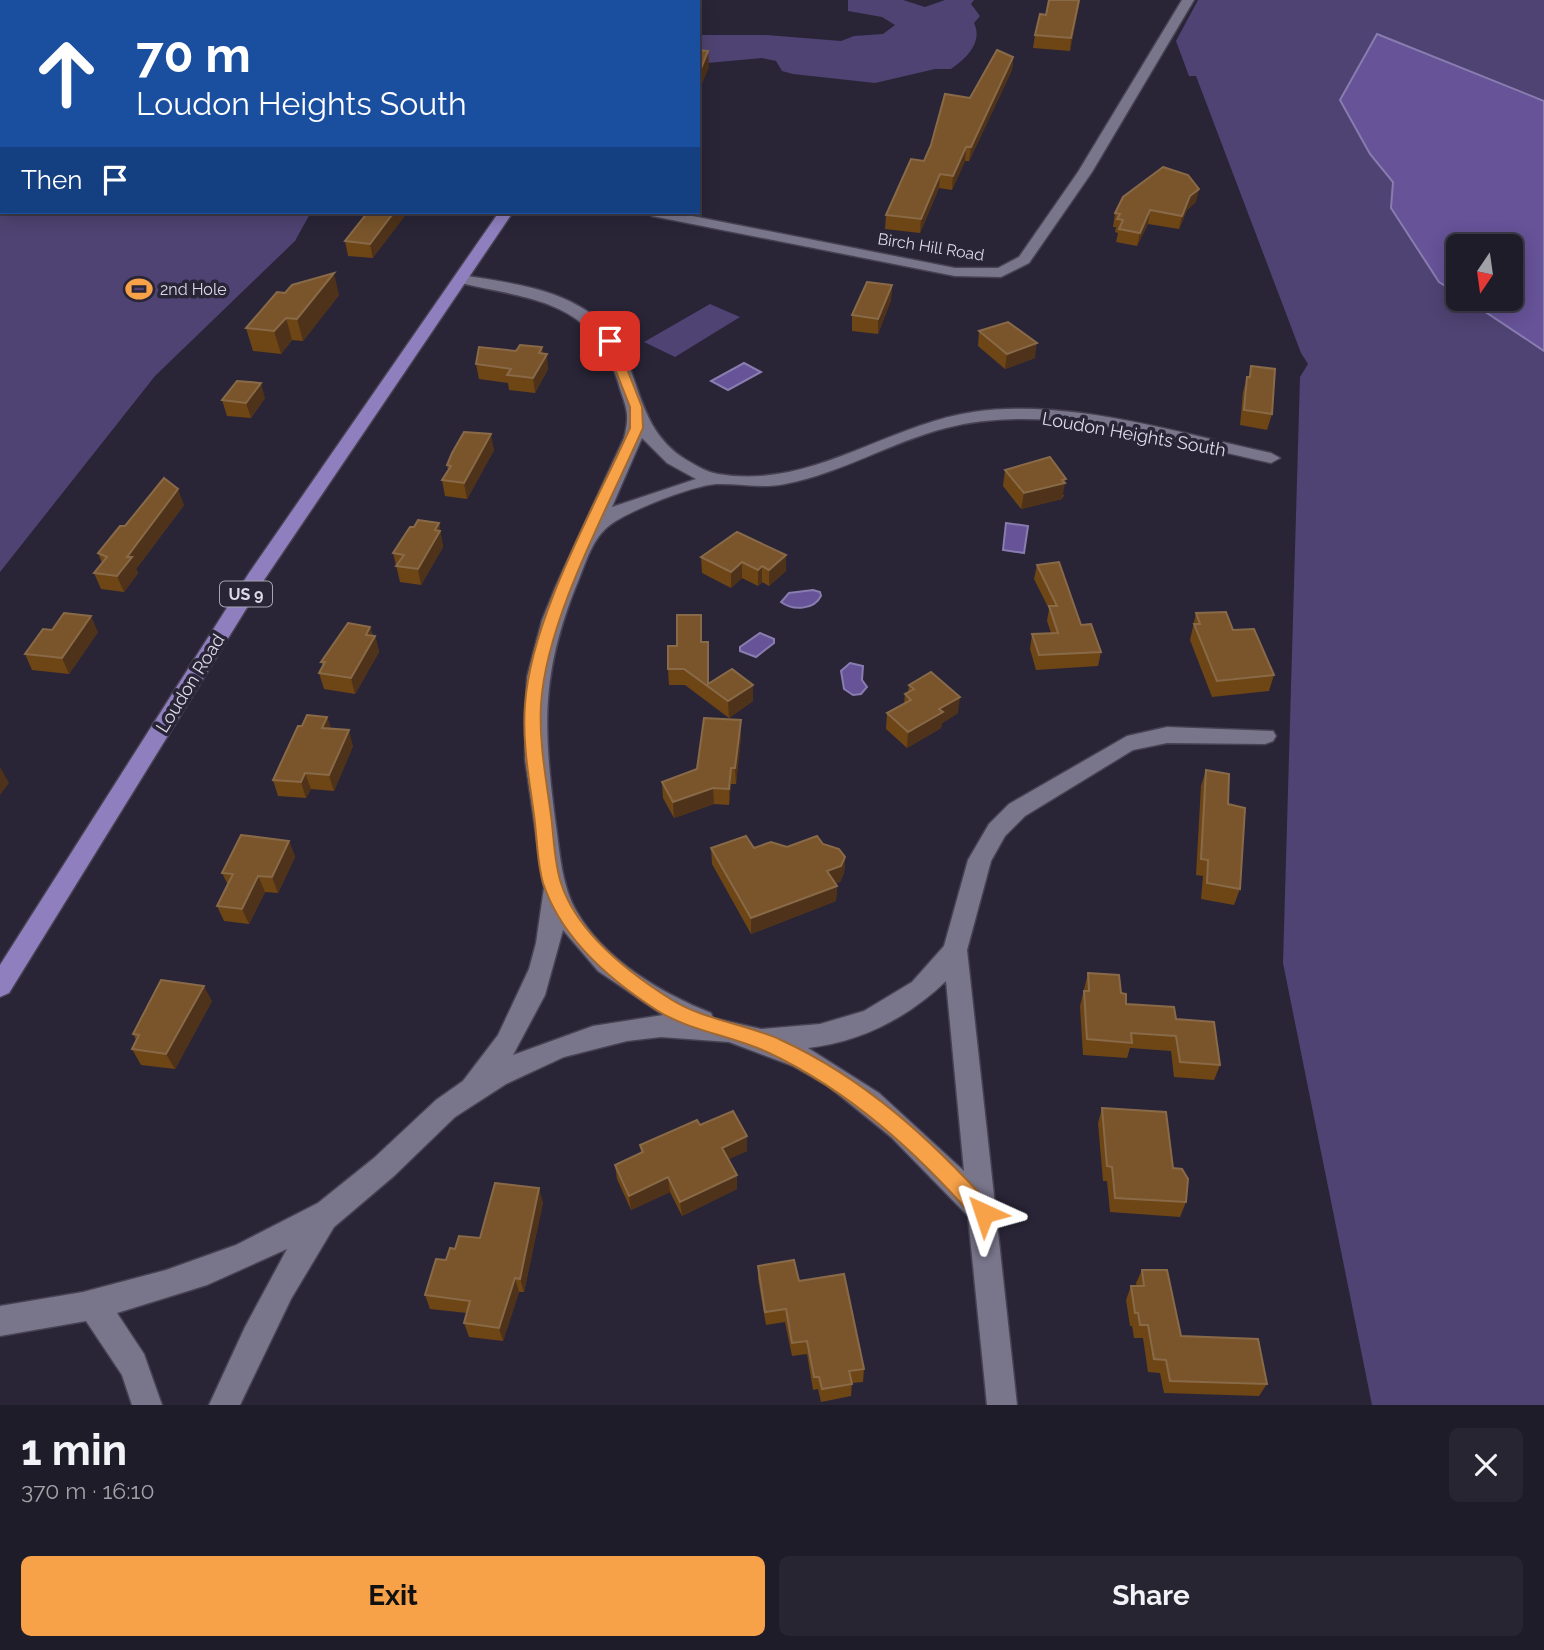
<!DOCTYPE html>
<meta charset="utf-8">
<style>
body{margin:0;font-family:Raleway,sans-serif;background:#272531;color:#f1f3f6;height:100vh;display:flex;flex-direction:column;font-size:26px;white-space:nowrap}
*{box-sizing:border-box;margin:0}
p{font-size:23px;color:#a1a1a8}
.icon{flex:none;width:38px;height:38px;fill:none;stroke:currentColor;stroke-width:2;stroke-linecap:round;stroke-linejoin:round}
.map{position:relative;height:1405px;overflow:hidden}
.drawer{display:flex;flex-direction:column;background:#1f1c29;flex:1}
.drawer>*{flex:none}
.hud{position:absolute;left:0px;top:0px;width:700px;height:214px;box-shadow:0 4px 18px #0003,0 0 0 2px #3c3a46;background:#1a4fa0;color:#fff;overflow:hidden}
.needle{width:46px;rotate:193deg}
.controls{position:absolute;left:1446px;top:234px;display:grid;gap:14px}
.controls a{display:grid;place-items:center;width:77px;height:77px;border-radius:10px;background:#1f1c29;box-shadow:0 4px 18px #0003,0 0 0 2px #3c3a46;font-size:35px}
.pin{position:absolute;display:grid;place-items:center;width:60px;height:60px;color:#fff;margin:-30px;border-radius:14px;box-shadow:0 4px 10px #0006}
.me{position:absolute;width:77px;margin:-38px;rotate:318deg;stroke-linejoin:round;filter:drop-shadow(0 0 5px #0008)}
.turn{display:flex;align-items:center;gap:24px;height:147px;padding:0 21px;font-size:32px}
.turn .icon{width:91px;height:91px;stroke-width:2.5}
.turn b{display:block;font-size:49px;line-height:60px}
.then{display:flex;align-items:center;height:66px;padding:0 21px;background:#0003;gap:14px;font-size:26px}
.round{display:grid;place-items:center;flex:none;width:74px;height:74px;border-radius:10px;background:#272531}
.overview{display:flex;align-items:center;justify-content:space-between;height:119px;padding:0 21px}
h1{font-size:42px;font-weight:700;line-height:52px}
.action{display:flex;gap:14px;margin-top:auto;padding:14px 21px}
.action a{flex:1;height:80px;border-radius:10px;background:#f7a149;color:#111;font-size:28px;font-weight:700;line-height:80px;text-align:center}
.action a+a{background:#272531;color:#f1f3f6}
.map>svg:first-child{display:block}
.green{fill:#4f4373;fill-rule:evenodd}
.water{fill:#665398;stroke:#897caf;stroke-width:2}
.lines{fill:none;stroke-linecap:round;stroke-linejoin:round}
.minor-casing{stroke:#474252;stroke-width:3}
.major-casing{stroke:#474252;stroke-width:3}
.minor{fill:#79758b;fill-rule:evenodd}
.major{fill:#8f7fbf;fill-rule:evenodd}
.wall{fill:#6e4515}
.shaded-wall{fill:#4e3219}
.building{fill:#7a552b;stroke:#896a48;stroke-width:2}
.route{fill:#f7a149;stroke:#a1692f;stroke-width:2}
.labels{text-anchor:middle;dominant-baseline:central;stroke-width:7;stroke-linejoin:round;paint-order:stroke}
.far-street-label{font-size:16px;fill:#dcdae6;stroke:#292537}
.far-poi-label{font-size:16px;fill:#dcdae6;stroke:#292537;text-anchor:start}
.shield{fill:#292537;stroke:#a6a4b2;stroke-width:2}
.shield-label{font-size:16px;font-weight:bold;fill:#dcdae6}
.street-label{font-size:18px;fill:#dcdae6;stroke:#292537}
</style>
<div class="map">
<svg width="1544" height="1405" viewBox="0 0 1544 1405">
<rect width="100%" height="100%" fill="#292537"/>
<!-- green -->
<g class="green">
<polygon points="0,0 476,2 2,2 2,212 311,212 295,241 155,376 0,572"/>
<path d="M848 0H903L925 7 945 0H974L971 4 980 16 974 23C983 42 967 58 951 69H935L875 83 793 74 782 71 776 61 762 58 707 63 698 50 701 35H766L841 41 854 36 883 34 895 25 882 17 848 11Z"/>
<path d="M1198 0H1544V1405H1372L1283 963 1300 377 1308 364 1301 353 1196 76H1189L1176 41ZM1458 247H1510V299H1458Z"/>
<polygon points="710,304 740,317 675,357 644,342"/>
</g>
<!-- water -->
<g class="water">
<polygon points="1377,34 1544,101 1544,351 1466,299 1510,299 1510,247 1458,247 1458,294 1439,282 1391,208 1393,182 1370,154 1340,100"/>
<polygon points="744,363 761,372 728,390 711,381"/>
<polygon points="1006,523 1028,526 1024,553 1003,550"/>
<path d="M813 590 820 592 821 596C814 610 793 611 781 602L789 593Z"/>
<polygon points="760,633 774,639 774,643 756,657 740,651 740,647"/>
<polygon points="850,663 863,666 862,680 867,687 861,694 853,695 844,689 841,671"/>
</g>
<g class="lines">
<defs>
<g id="minor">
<polygon points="1182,0 1194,0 1092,172 1029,263 1001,277 955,276 652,216 645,212 672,212 955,268 998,268 1019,257 1078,172"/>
<path d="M462 275C509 283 564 288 601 322 644 362 630 424 685 459 695 465 706 472 718 474 809 490 886 425 973 412 1068 398 1178 433 1271 453L1280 458 1271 463C1168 441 1051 401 946 428 891 442 842 473 785 484 761 489 740 483 716 484 692 486 630 510 610 525 593 538 587 559 579 579 540 673 543 727 556 826 560 854 562 887 577 912 605 960 661 993 711 1013L713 1018 761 1029 820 1024 864 1011 912 982 944 946 968 860 989 824 1009 804 1127 736 1167 727 1273 731 1276 736 1273 741 1265 744 1167 743 1133 750 1025 816 1005 836 991 861 967 950 1017 1405H987L968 1216 891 1137 828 1086 793 1066 729 1042 661 1037 627 1041 564 1057 506 1084 455 1117 394 1176 334 1227 291 1299 240 1405H209L245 1327 287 1249 207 1285 117 1313 144 1354 162 1405H132L122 1375 86 1321 0 1336V1306L83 1292 166 1270 236 1245 318 1203 374 1158 436 1100 463 1081 498 1035 529 969 536 943 544 888 525 759 527 677 542 620 555 588 624 438C631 411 625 407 618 382 593 298 529 300 457 282V276ZM642 438 667 463 696 479 612 507ZM563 930 598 971 663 1015 593 1026 513 1055 545 995ZM946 981 964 1171 879 1093 808 1048C860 1042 908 1018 946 981Z"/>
</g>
<g id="major">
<polygon points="494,0 506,0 506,2 495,2"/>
<rect x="511" y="0" width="12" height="2"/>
<polygon points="499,212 513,212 264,580 9,993 0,997 0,965 249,573"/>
</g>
</defs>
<!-- minor casing -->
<use href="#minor" class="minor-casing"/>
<!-- major casing -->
<use href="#major" class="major-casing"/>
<!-- minor -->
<use href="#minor" class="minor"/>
<!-- major -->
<use href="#major" class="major"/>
</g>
<!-- wall -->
<g class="wall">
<polygon points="1049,0 1080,0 1070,51 1033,48 1035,35 1046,15"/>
<polygon points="1013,57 1012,70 969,161 965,161 952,190 939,188 920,233 885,229 886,215 970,98"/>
<polygon points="1196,202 1187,210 1179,229 1148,224 1137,246 1116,242 1118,233 1115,232 1116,227 1113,227 1115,213"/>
<polygon points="368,212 373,258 348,256 345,241"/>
<polygon points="892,285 891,300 878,334 852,331 852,315"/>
<polygon points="339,295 303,341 292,340 281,354 253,351 246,328"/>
<polygon points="979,331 1035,358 1005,369 978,346"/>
<polygon points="542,347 543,353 548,369 535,393 509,390 508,383 479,379 476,364 516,351"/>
<polygon points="1251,366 1272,414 1267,430 1240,425 1243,392 1247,377 1249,377"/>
<polygon points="265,398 251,418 227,416 222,400"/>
<polygon points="494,450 467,499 445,496 442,480 448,470 447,465"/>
<polygon points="1005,470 1064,495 1062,499 1021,509 1003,486"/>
<polygon points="184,505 136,569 138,573 124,592 101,589 94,573 102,563 98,553 125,526"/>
<polygon points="439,523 443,547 421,585 400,582 393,553 414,527"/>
<polygon points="737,532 786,571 769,586 762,582 758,586 742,578 731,588 702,573 701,557"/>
<polygon points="1037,565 1101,652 1098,666 1036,670 1030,649 1032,634 1051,633 1047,621 1049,609 1034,579"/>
<polygon points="1196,613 1233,630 1274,675 1269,691 1212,697 1190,640"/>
<polygon points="370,627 373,636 375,636 379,652 355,694 324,689 319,673 323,666 321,662"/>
<polygon points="98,632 69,674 32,670 25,654"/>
<polygon points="702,642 709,658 708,684 753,685 753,701 729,718 685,685 669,685 668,669 677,646"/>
<polygon points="909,685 958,713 942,723 941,728 907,748 886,729 887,713 904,704 905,694 908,693"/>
<polygon points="327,717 331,729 353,746 334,791 311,789 306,798 278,796 273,780 302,726"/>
<polygon points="741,720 741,736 736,784 731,784 729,805 714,804 674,818 663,798 662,782 697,769"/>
<polygon points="1206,770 1228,804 1240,889 1234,905 1201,899 1203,876 1196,875 1201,786"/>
<polygon points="289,841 295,857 278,893 265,892 249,924 224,921 217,906 228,885 222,873"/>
<polygon points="823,844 845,857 844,873 840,882 835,883 837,886 836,901 751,934 712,864 711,848 754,848"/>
<polygon points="1088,973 1121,993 1126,1004 1176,1019 1220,1065 1214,1080 1174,1077 1171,1051 1130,1048 1127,1058 1083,1055 1080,1006"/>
<polygon points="212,1001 175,1069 141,1065 132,1049 136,1040 133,1034"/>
<polygon points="1102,1108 1173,1168 1186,1202 1180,1217 1110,1212 1107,1181 1103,1181 1098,1123"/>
<polygon points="700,1125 747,1151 728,1159 737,1189 682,1216 670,1192 631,1210 617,1179 615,1165 641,1153 640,1145"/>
<polygon points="543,1202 524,1292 519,1292 503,1341 469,1337 464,1323 467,1313 430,1309 425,1295 455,1249 480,1238"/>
<polygon points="758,1266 799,1281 864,1369 863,1382 852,1383 851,1396 821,1402 818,1389 813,1390 807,1354 792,1356 785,1322 766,1325 758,1279"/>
<polygon points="1142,1270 1181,1336 1267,1384 1259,1396 1164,1393 1160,1373 1148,1372 1143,1338 1134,1338 1132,1326 1130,1326 1126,1300 1131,1286 1137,1286 1136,1283"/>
</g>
<!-- shaded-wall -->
<g class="shaded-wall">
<polygon points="1079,0 1080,0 1070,51 1071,38"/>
<polygon points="708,51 709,67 698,94 698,76"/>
<polygon points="1013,57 1012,70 969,161 971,147"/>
<polygon points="966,147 965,161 952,190 953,176"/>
<polygon points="940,174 939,188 920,233 921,219"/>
<polygon points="1199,189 1196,202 1187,210 1179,229 1182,216 1190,196"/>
<polygon points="1150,210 1148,224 1137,246 1140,233"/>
<polygon points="394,212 408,212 373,258 370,244"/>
<polygon points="334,273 339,295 303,341 297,319"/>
<polygon points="892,285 891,300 878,334 878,319"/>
<polygon points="286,318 292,340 281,354 274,331"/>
<polygon points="1037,343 1035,358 1005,369 1007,354"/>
<polygon points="542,347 544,359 547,354 548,369 535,393 533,378 539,353"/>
<polygon points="261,383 265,398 251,418 246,403"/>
<polygon points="491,434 494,450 467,499 464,483"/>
<polygon points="1066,479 1062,499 1021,509 1024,493"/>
<polygon points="178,489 184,505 136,569 138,573 124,592 117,576 127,557"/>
<polygon points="439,523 443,547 421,585 418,569"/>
<polygon points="786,555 786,571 769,586 769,570"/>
<polygon points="742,562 742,578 731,588 731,572"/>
<polygon points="762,566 762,582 758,586 758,570"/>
<polygon points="91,616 98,632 69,674 62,658"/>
<polygon points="370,627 373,639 375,636 379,652 355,694 351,678 366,635"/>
<polygon points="753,685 753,701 729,718 728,701"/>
<polygon points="960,697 958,713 942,723 941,728 907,748 908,732 939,709"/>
<polygon points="327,717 332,733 322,728"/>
<polygon points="741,720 741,736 736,784 735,768"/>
<polygon points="349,730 353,746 334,791 329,775"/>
<polygon points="0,767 9,783 0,795"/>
<polygon points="731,768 731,784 729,805 729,789"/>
<polygon points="305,773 311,789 306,798 301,782"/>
<polygon points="713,788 714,804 674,818 673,802"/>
<polygon points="289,841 295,857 278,893 272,877"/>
<polygon points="845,857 844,873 840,882 827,887 827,871"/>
<polygon points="258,876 265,892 249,924 242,909"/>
<polygon points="837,886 836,901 751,934 751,918"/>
<polygon points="204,986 212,1001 175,1069 166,1054"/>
<polygon points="747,1136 747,1151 723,1162 722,1148"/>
<polygon points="737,1175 737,1189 682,1216 680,1202"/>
<polygon points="668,1177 670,1192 631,1210 629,1196"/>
<polygon points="539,1188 543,1202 524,1292 520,1279"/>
<polygon points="515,1278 519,1292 503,1341 499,1328"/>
</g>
<!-- building -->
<g class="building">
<polygon points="588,0 611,0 611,2 589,2"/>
<polygon points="1049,0 1079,0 1071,38 1035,35 1040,14 1046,15"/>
<polygon points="698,50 708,51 698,76"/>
<polygon points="997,50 1013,57 971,147 966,147 953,176 940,174 921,219 886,215 911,159 924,161 931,145 945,94 970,98"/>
<polygon points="1163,167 1188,175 1199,189 1190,196 1182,216 1150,210 1140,233 1119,229 1123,220 1117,219 1120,214 1115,213 1123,197"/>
<polygon points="368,212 394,212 370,244 345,241"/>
<polygon points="334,273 297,319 286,318 274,331 246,328 277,292 285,293 292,285"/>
<polygon points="867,282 892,285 878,319 852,315"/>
<polygon points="1008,322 1037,343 1007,354 979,331"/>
<polygon points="520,345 542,347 539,353 547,354 533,378 507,375 511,369 476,364 479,347 516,351"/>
<polygon points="1251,366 1275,369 1272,414 1244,410 1247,377 1250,377"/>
<polygon points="237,381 261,383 246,403 222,400"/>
<polygon points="464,432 491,434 464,483 442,480 451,466 447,465 452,453"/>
<polygon points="1050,457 1066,479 1062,480 1065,483 1024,493 1005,470"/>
<polygon points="164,478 178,489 127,557 132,557 117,576 94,573 107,557 98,553 120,526 125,526"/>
<polygon points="418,520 439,523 435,530 440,531 418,569 396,566 404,555 393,553 410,527 414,527"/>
<polygon points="737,532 786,555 769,570 762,566 758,570 742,562 731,572 701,557"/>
<polygon points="1059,562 1081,625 1091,624 1101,652 1039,655 1032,634 1058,633 1049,606 1057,606 1037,565"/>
<polygon points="1226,612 1233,630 1254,629 1274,675 1217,681 1194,624 1200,624 1196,613"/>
<polygon points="64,613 91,616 62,658 25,654 43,629 52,630"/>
<polygon points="677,615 701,615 701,642 708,642 708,684 732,669 753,685 728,701 684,669 668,669 668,646 677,646"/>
<polygon points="348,623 370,627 366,635 375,636 351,678 319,673 325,662 321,662"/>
<polygon points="931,672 960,697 939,709 943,712 908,732 887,713 911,700 905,694 914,689 909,685"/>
<polygon points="307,715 327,717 322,728 349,730 329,775 305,773 301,782 273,780 298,726 302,726"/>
<polygon points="704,718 741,720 735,768 731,768 729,789 713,788 673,802 662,782 697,769"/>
<polygon points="1206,770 1229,774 1228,804 1245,808 1240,889 1207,883 1208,860 1201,859"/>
<polygon points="241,835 289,841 272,877 258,876 242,909 217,906 233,874 222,873"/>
<polygon points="746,836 754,848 771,842 787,847 817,836 823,844 839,849 845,857 841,866 827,871 837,886 751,918 711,848"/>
<polygon points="1088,973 1119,975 1121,993 1126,994 1126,1004 1174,1007 1176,1019 1214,1022 1220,1065 1180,1062 1176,1036 1131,1033 1132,1043 1087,1039 1084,991 1089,991"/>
<polygon points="161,980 204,986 166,1054 132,1049 139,1035 133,1034"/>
<polygon points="1102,1108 1166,1112 1173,1168 1182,1169 1188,1179 1186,1202 1115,1198 1112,1167 1107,1166"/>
<polygon points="733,1111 747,1136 722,1148 737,1175 680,1202 668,1177 629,1196 615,1165 643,1152 640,1145 697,1120 700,1125"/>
<polygon points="495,1183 539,1188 520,1279 515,1278 499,1328 464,1323 470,1301 425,1295 436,1259 446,1260 450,1248 455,1249 459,1236 480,1238"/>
<polygon points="794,1260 799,1281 844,1274 864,1369 849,1371 852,1384 822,1389 819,1377 814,1377 807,1341 792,1343 786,1309 765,1312 758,1266"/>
<polygon points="1142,1270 1167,1270 1181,1336 1258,1339 1267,1384 1170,1381 1166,1360 1154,1359 1148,1325 1140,1325 1138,1313 1135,1313 1131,1286 1144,1286"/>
</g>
<!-- route -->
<path class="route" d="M610 337 616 341 642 407 643 428C608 508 546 619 541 705 539 742 546 778 551 815 554 837 554 862 561 883 577 933 629 973 672 1000 704 1020 747 1024 781 1040 864 1078 931 1139 991 1206L994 1213 991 1220 984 1223 976 1220C916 1152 850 1091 767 1052 733 1036 690 1031 658 1011 611 981 561 938 543 883 537 863 537 837 534 815 529 778 522 742 525 704 531 618 594 508 630 428V407L604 341Z"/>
<!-- icons -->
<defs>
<symbol id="stadium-bare" viewBox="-9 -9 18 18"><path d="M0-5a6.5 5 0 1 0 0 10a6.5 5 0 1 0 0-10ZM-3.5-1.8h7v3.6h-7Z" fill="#f7a149" stroke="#292537" stroke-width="2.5" paint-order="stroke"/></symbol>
</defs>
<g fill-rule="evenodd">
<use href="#stadium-bare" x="120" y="270" width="38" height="38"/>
</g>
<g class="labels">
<!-- far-street labels -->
<g class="far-street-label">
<text transform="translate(931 247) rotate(9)">Birch Hill Road</text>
</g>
<!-- far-poi labels -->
<g class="far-poi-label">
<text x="160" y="289">2nd Hole</text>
</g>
<!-- shield labels -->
<rect class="shield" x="220" y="581.5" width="52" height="25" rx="5"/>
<g class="shield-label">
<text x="246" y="594">US 9</text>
</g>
<!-- street labels -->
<g class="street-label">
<text transform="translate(1134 434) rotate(10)">Loudon Heights South</text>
<text transform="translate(190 683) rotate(-58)">Loudon Road</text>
</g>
</g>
</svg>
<div class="controls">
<a><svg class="needle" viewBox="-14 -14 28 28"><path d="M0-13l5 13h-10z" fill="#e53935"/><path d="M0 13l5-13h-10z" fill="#a1a1a8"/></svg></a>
</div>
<div class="pin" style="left:610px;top:341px;background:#d93025"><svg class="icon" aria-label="arrive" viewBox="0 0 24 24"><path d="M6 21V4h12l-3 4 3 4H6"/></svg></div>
<svg class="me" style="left:984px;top:1213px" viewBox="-20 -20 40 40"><path d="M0-17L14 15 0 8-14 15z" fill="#f7a149" stroke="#fff" stroke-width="4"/></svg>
<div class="hud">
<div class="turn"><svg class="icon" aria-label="ahead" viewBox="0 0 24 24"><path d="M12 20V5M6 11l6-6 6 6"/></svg><div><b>70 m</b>Loudon Heights South</div></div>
<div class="then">Then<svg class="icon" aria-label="arrive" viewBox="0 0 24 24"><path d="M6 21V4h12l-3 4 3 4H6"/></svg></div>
</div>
</div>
<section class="drawer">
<div class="overview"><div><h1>1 min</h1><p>370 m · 16:10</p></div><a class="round"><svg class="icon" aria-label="close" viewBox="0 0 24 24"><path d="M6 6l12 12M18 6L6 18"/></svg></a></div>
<div class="action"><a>Exit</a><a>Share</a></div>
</section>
